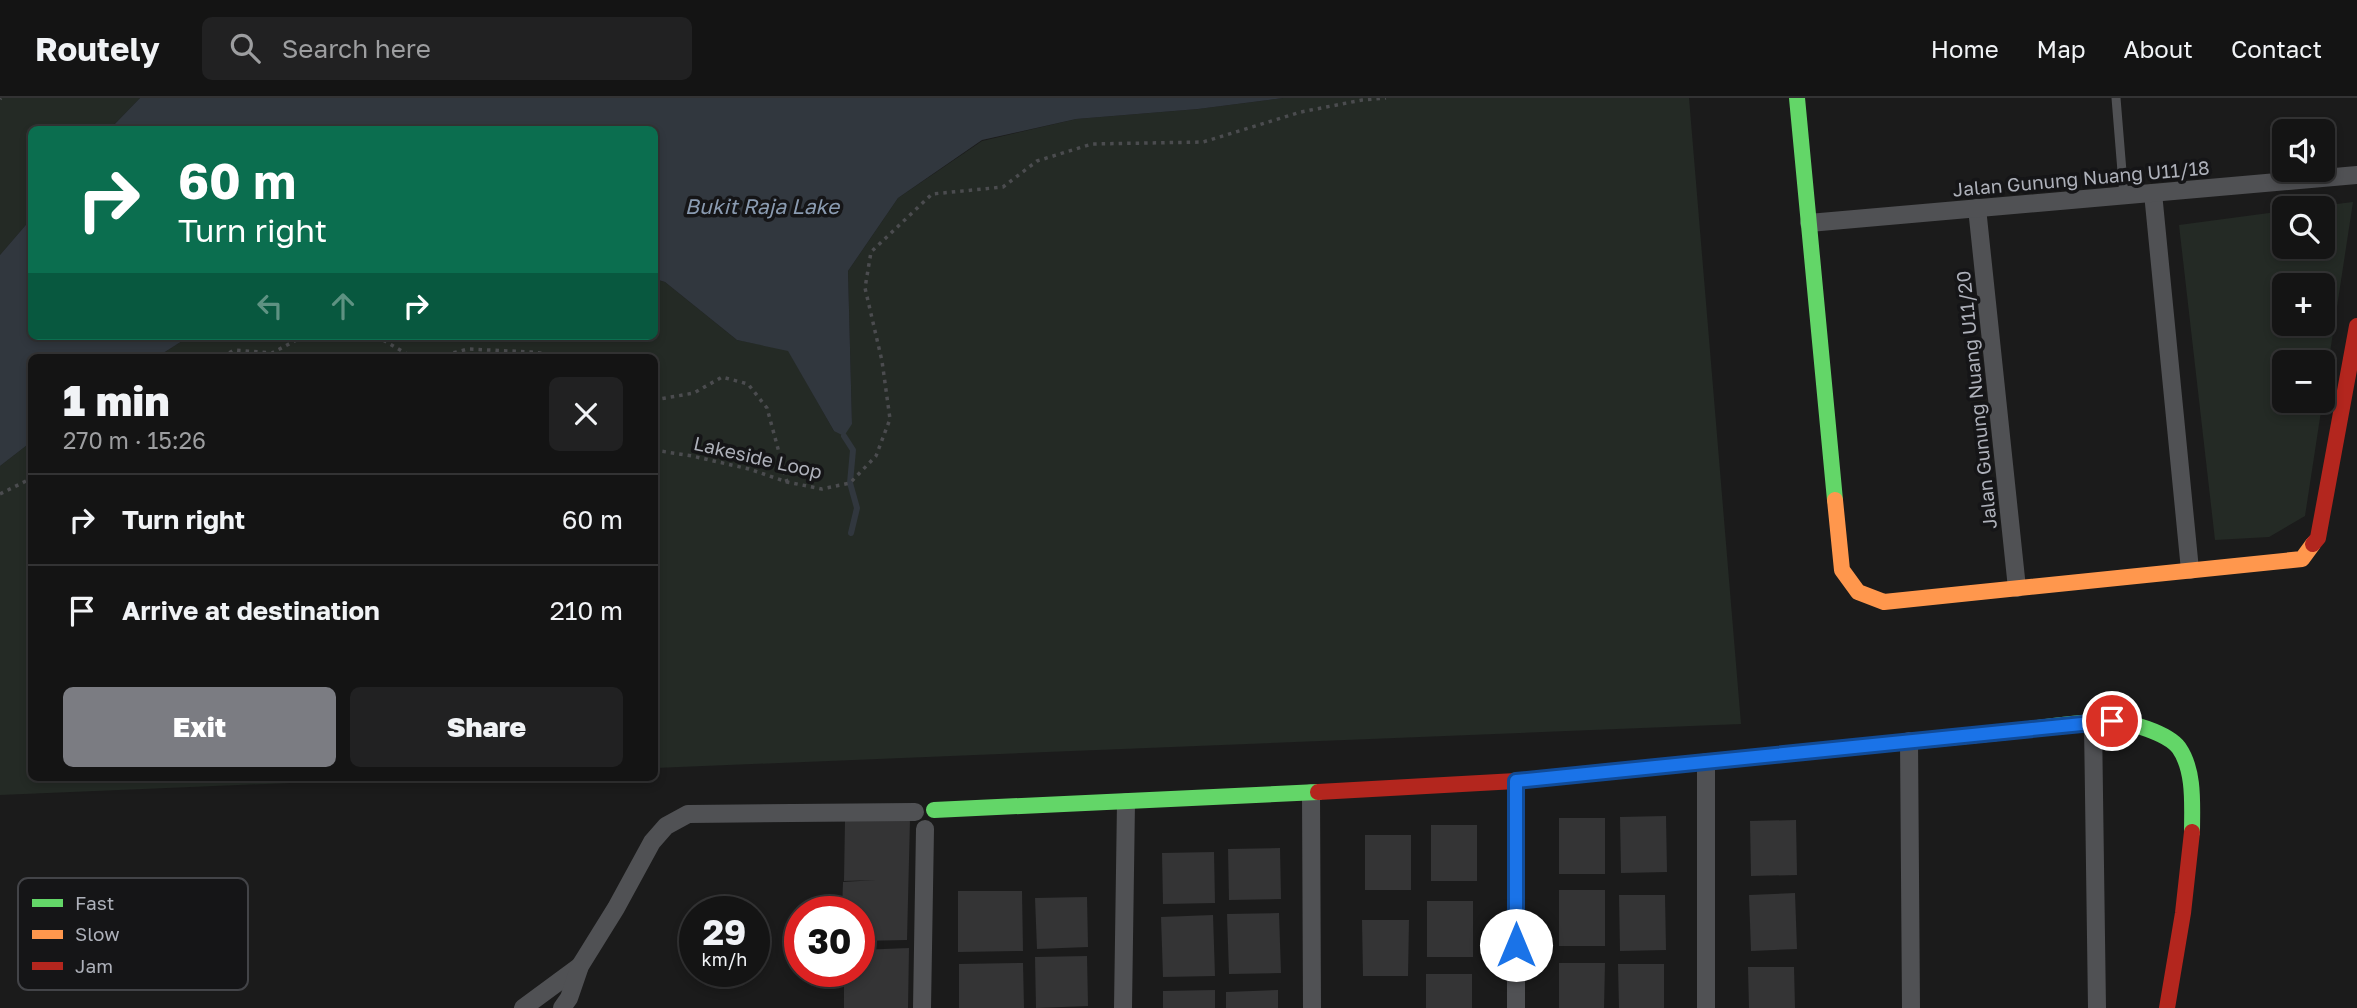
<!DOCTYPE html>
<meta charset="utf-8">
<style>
body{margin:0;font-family:"Golos Text",sans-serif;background:#212122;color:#f1f3f6;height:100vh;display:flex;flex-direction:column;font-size:26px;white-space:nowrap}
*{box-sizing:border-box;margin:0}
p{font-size:23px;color:#9d9ea0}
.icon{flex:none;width:38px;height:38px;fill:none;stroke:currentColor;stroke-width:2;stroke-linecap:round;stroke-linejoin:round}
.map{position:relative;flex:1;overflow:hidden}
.panel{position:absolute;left:28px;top:256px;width:630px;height:427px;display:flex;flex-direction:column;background:#141414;border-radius:10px;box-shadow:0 4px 10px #0003,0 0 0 2px #333334}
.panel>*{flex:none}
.hud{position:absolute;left:28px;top:28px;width:630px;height:214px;border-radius:10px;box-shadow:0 4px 10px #0003,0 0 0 2px #333334;background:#0b6e4f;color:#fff;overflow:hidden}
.tools{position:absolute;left:2272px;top:21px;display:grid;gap:14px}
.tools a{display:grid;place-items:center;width:63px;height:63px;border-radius:10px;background:#141414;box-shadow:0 4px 10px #0003,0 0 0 2px #333334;font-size:35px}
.speed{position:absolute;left:679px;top:798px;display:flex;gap:14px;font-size:35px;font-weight:700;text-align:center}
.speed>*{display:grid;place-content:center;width:91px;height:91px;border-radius:50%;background:#141414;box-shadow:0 4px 10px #0003,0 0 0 2px #333334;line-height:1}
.speed small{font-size:18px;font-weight:400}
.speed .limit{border:10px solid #d22;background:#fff;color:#111}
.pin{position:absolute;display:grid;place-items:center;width:60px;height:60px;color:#fff;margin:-30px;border:4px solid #fff;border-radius:50%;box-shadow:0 2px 7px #0007}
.me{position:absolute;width:77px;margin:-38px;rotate:0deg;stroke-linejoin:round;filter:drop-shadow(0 0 5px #0008)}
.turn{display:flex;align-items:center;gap:24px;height:147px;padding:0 35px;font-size:32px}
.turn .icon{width:91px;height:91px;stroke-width:2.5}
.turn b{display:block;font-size:49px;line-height:60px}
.lanes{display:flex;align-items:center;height:66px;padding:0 35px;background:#0003;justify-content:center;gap:35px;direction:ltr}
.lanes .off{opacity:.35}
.round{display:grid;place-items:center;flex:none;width:74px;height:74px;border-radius:10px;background:#212122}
.overview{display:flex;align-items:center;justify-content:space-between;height:119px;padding:0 35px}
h1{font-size:42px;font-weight:800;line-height:52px}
.cta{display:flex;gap:14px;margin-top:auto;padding:14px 35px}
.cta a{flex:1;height:80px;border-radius:10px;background:#7b7c82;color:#fff;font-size:28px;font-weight:800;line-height:80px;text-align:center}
.cta a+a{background:#212122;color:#f1f3f6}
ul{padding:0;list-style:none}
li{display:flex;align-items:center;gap:21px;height:91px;padding:0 35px;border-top:2px solid #333334}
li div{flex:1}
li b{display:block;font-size:26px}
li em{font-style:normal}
header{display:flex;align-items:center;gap:42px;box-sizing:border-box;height:98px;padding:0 35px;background:#141414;border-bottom:2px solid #333334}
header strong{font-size:33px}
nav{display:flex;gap:38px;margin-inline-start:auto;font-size:24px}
.search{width:490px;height:63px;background:#212122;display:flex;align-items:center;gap:18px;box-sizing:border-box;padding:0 24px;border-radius:10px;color:#9d9ea0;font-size:26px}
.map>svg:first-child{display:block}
.green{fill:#242a25;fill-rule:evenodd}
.water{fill:#31373e}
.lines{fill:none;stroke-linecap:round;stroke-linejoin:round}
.stream{stroke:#31373e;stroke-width:6}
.building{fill:#343435}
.path{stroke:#4b4c4f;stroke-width:3.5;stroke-dasharray:3.5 5;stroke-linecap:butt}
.lane{stroke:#505154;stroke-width:9}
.street{stroke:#505154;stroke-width:18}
.fast{stroke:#63d668;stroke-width:16}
.slow{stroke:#ff974d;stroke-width:16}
.jam{stroke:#b3261e;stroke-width:16}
.route-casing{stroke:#114b97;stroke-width:18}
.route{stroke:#1a73e8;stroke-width:12}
.labels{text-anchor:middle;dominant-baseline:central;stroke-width:7;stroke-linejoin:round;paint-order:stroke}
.street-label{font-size:19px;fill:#aeb1ba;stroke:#151517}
.water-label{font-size:21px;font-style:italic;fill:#8a9bb1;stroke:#151517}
.key{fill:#151517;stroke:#434448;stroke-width:2}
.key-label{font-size:19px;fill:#aeb1ba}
</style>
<header>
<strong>Routely</strong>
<div class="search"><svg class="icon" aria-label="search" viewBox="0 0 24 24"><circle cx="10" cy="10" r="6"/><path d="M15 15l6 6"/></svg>Search here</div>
<nav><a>Home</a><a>Map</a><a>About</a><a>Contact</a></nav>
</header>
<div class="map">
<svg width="2357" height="910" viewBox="0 0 2357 910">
<rect width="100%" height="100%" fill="#1b1b1b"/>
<!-- green -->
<g class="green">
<polygon points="0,0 140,0 110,31 32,32 31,121 0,157"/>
<polygon points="1283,0 1689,0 1741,626 655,670 654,259 157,259 190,238 654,238 655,181 665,184 737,242 788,252 834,333 852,326 848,173 898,100 982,43 1076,21 1198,11"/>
<path d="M2353 104 2305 418 2269 439 2215 442 2179 127 2284 113V149H2322V110H2304ZM2284 187H2322V226H2284ZM2284 264H2322V303H2284Z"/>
<polygon points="31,344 32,679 433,679 0,697 0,368"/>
</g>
<!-- water -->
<g class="water">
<polygon points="140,0 1283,0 1198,11 1076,21 982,42 898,100 848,173 852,326 844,338 834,333 788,253 737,242 665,184 655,181 654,32 110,31"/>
<polygon points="31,121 32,238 190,238 157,259 32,259 31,344 0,368 0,157"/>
</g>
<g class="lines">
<!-- stream -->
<polyline class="stream" points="844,338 853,352 850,385 857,410 851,435"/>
</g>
<!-- building -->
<g class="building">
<polygon points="1666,718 1667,774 1621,775 1620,719"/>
<rect x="1559" y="720" width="46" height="56"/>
<polygon points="910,721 907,842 859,843 859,814 842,814 843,784 876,782 844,783 845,723"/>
<polygon points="1796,722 1797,777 1751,778 1750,723"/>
<rect x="1431" y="727" width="46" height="56"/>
<rect x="1365" y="737" width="46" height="55"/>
<polygon points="1280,750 1281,801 1229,802 1228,751"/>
<polygon points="1214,754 1215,805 1163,806 1162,755"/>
<rect x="1559" y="792" width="46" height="56"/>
<polygon points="958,793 1022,793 1023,853 958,854"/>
<polygon points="1795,795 1797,851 1751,853 1749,797"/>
<polygon points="1619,797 1665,797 1666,852 1620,853"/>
<polygon points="1087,799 1088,849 1037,851 1035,800"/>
<rect x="1427" y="803" width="46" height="56"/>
<polygon points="1279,815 1281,875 1229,876 1227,816"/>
<polygon points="1213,817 1215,878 1163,879 1161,819"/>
<polygon points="1362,822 1409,822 1408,878 1363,878"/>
<polygon points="909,850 908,910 844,910 844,873 859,873 859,852"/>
<polygon points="1087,858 1088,908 1036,910 1035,859"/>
<polygon points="1023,865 1024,910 959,910 959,866"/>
<polygon points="1559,865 1605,865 1604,910 1559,910"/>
<polygon points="1618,866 1664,866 1664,910 1619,910"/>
<polygon points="1748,869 1794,869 1795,910 1749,910"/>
<rect x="1426" y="876" width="46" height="34"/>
<polygon points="1215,892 1215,910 1163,910 1163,893"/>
<polygon points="1278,892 1278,910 1226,910 1226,894"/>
</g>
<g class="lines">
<!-- path -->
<g class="path">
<polyline points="0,1 1,0"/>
<polyline points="376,238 412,259"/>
<polyline points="222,259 234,252 272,255 304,238"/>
<polyline points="437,259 468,251 531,254 574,259"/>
<polyline points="654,302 694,295 722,279 748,286 767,310 787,384"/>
<polyline points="654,352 692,358 749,371 787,384 822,391 850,385 876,358 890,321 882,263 865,190 871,154 932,96 1003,89 1037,63 1092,46 1203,44 1301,14 1362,2 1386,0"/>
<polyline points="0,396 32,380"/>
</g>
<!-- lane -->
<polyline class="lane" points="2116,0 2124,98"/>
<!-- street -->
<g class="street">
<polyline points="2153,95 2190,472"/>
<polyline points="1977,110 2017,490"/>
<polyline points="1809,125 2357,77"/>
<polyline points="2093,625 2097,910"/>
<polyline points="1909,643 1911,910"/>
<polyline points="1516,683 1516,910"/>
<polyline points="1311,695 1312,910"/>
<polyline points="523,910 580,868"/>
<polyline points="562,910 569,900 580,868 616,810 652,744 666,728 688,716 915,714"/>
<polyline points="922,910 925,731"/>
<polyline points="1123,910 1126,704"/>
<polyline points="1706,910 1706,664"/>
</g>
<!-- fast -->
<g class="fast">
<polyline points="1797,0 1835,402"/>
<path d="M1997 635C2034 631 2073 624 2110 623 2128 623 2168 635 2179 650 2195 673 2192 708 2192 734"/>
<polyline points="934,712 1318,694"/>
</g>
<!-- slow -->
<g class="slow">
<polyline points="1835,402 1842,472 1858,494 1884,504 2302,461 2313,446"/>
<polyline points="1714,663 1997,635"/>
</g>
<!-- jam -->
<g class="jam">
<polyline points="2313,446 2318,440 2357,228"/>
<polyline points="1318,694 1516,683 1714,663"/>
<polyline points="2167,910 2183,815 2192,734"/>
</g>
</g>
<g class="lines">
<defs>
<polyline id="route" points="1516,847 1516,683 2112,623"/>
</defs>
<!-- route casing -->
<use href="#route" class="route-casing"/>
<!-- route -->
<use href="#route" class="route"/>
</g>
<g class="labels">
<!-- street labels -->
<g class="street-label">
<text transform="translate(2081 80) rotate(-5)">Jalan Gunung Nuang U11/18</text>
<text transform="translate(1976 302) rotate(-96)">Jalan Gunung Nuang U11/20</text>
<text transform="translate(758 359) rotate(13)">Lakeside Loop</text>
</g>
<!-- water labels -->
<g class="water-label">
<text x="762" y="108">Bukit Raja Lake</text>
</g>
</g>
<!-- legend -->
<rect x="18" y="780" width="230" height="112" rx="10" class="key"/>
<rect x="32" y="801" width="31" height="8" fill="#63d668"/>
<rect x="32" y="832" width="31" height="9" fill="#ff974d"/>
<rect x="32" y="864" width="31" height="8" fill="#b3261e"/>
<g class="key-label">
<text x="75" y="812">Fast</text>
<text x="75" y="843">Slow</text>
<text x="75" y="875">Jam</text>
</g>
</svg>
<div class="tools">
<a><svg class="icon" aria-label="sound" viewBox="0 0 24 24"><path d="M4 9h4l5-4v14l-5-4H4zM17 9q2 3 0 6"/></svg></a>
<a><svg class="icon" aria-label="search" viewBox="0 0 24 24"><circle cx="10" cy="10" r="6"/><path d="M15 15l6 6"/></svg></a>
<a>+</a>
<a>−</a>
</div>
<div class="speed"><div>29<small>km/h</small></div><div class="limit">30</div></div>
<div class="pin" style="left:2112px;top:623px;background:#d93025"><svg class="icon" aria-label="arrive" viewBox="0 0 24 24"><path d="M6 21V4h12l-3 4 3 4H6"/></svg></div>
<svg class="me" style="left:1516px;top:847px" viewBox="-20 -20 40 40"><circle r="19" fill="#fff"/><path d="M0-13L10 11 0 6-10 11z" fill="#1a73e8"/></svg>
<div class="hud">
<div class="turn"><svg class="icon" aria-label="right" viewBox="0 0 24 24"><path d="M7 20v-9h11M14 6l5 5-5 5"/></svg><div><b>60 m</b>Turn right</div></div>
<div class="lanes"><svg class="icon off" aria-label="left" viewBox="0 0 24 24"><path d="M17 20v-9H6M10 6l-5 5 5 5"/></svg><svg class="icon off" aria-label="ahead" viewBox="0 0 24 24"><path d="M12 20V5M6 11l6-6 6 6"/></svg><svg class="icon" aria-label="right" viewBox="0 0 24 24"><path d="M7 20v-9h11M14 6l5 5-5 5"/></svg></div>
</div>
<section class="panel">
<div class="overview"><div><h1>1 min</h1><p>270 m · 15:26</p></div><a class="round"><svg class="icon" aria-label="close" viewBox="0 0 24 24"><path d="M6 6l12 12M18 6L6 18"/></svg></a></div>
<ul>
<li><svg class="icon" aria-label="right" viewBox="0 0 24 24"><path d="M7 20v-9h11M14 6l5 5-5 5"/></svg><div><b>Turn right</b></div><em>60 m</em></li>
<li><svg class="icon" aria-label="arrive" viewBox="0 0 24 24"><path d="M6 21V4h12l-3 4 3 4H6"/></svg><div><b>Arrive at destination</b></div><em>210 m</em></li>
</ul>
<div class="cta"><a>Exit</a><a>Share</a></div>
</section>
</div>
